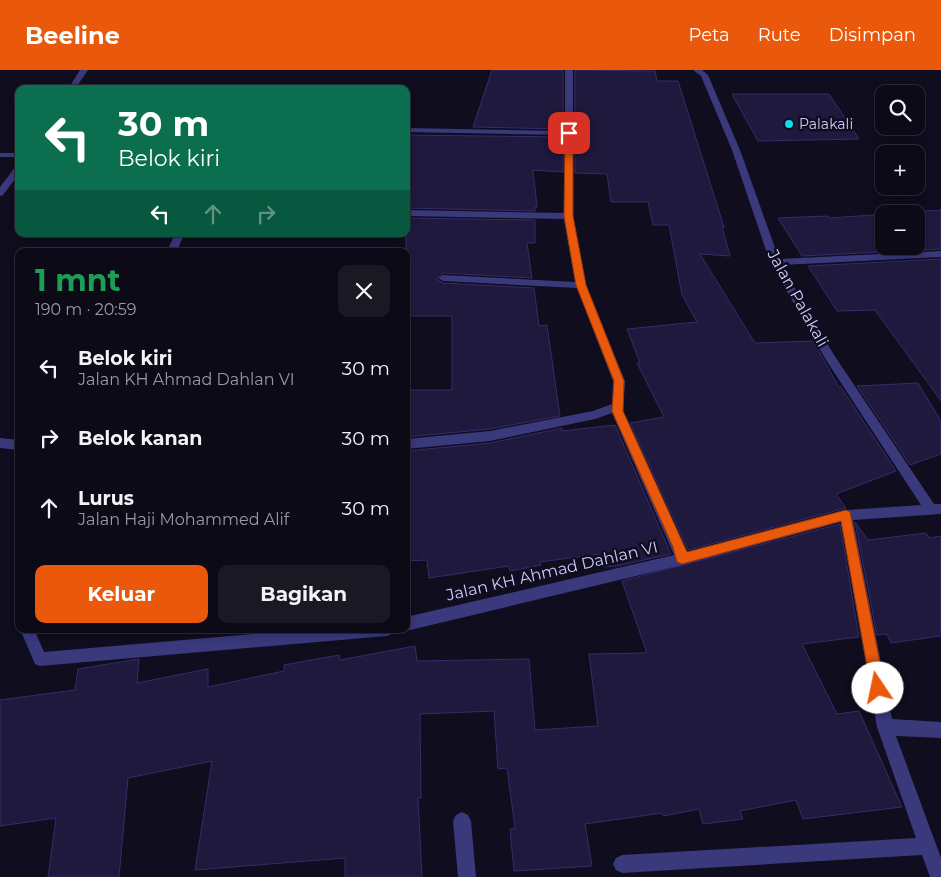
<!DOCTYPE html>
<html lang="id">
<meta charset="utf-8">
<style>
body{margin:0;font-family:Montserrat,sans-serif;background:#191823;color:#f1f3f6;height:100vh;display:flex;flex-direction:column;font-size:19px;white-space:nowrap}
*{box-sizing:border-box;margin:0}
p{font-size:16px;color:#9a9aa1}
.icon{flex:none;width:28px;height:28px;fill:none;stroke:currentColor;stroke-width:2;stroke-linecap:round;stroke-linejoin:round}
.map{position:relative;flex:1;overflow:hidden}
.sheet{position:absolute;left:15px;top:178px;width:395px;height:385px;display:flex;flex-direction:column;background:#0b0a16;border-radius:10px;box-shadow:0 2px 12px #0003,0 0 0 1px #2b2b35}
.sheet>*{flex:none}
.top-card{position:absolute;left:15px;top:15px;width:395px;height:152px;border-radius:10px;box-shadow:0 2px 12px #0003,0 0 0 1px #2b2b35;background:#0b6e4f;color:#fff;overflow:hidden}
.controls{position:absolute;left:875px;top:15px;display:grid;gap:10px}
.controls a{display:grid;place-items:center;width:50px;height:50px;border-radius:10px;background:#0b0a16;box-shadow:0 2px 12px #0003,0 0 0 1px #2b2b35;font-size:25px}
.pin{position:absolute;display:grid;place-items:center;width:42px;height:42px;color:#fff;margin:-21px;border-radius:10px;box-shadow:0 2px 8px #0006}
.me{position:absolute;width:55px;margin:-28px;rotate:349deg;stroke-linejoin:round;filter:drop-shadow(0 0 4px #0008)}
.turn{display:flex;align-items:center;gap:18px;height:105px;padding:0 20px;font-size:22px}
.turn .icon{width:65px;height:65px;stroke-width:2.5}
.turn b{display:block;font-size:35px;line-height:42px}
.lanes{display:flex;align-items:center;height:48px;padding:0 20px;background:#0003;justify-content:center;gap:25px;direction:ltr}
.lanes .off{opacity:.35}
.round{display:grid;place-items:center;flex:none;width:52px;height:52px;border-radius:10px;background:#191823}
.headline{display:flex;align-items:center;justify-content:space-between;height:85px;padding:0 20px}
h1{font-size:30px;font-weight:700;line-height:38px;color:#1e9e55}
.action{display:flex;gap:10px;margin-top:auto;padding:10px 20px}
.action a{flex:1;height:58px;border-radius:10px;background:#ea580c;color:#fff;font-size:20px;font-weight:700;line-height:58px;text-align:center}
.action a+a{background:#191823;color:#f1f3f6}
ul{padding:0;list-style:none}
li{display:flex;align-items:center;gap:15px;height:70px;padding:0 20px}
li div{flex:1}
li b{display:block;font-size:19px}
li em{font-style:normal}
header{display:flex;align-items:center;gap:30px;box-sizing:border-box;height:70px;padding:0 25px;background:#ea580c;color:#fff}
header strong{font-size:24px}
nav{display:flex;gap:28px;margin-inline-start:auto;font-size:18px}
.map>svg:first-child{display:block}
.building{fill:#1f193e;stroke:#362c69;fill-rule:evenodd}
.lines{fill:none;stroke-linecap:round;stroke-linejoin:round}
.minor{fill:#39397c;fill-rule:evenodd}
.route{fill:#ea580c;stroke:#983908}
.poi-dot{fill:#08dfed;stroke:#0f0d1e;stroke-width:2}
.labels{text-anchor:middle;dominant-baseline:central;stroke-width:5;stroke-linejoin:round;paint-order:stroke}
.far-poi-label{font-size:14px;fill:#cfcbfd;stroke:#0f0d1e;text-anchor:start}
.street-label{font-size:16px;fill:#cfcbfd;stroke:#0f0d1e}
</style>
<header>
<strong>Beeline</strong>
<nav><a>Peta</a><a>Rute</a><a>Disimpan</a></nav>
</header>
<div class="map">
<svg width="941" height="807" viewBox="0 0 941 807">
<rect width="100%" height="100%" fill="#0f0d1e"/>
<!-- building -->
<g class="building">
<polygon points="492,0 563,0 563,59 473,57"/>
<polygon points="575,0 655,1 657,11 678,11 724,157 722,157 730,186 700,184 755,273 813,271 839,317 841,317 896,401 836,424 846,438 688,480 630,353 664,347 637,293 640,293 627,259 697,252 682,225 669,155 653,155 648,132 611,132 607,104 575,103"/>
<polygon points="732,24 829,24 859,69 758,71"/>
<polygon points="406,65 563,67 563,102 533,100 537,137 535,137 535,141 406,138"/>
<path d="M941 140V179L802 186 778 148 828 146 830 148ZM884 144H916V176H884Z"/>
<polygon points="406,148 535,150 535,173 527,173 532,208 443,203 436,209 443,213 534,218 539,256 547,255 560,346 490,359 406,367 406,320 452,320 452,246 406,246"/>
<polygon points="941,189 941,331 875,240 837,241 808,196"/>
<polygon points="918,313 941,351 941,384 910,395 857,316"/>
<polygon points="615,355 671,484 617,496 604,497 600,484 540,492 541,495 510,501 509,496 429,508 427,490 406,491 406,381 490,373 562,358 562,361"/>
<polygon points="855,452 868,470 926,463 929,468 941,466 941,566 891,573 887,564 877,565"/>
<polygon points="840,454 859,567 802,574 837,644 859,641 902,737 803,749 796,730 740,741 743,749 703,754 699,739 663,746 662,743 585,754 592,796 514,801 510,759 515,758 507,698 498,699 494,641 420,644 421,728 418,728 422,807 345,807 345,788 195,800 212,691 128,708 119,807 48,807 56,748 0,756 0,630 75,620 78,599 139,589 137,613 208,599 208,617 284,601 284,595 339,585 340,590 415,576 417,591 529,589 535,660 598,656 589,584 647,583 622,511"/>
</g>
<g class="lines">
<!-- minor -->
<g class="minor">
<polygon points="80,0 88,0 75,19 68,19"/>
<polygon points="565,0 573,0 573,146 586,215 625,311 623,341 687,482 846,440 921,435 826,290 770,192 732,80 701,6 693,0 702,0 708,5 740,80 779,189 941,181 941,187 781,195 834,285 934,434 941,434 941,444 853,450 892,649 941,652 941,668 896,666 941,788 941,807 930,807 922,785 622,803 616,800 613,794 616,788 622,785 916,768 877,657 841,452 682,495 406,561 401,559 406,559 406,547 674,485 612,343 595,349 490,371 406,379 406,369 490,361 593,341 612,334 613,311 577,218 443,211 438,208 443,205 575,212 564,149 406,146 406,140 564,143 565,65 406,62 406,58 565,61"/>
<polygon points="257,15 298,17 301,19 248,19"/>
<rect x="0" y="83" width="19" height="4"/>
<polygon points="16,96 19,96 19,104 3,125 0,126 0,117"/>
<polygon points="175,164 184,164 177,181 167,181"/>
<polygon points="0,368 19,370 19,380 0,378"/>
<polygon points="20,559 34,559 44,582 311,559 394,559 392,564 387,566 40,596 35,594"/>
<polygon points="462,742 468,745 471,751 476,807 458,807 453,751 456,745"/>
</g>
</g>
<!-- route -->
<polygon class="route" points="569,61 573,63 573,146 586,215 624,311 623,341 687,482 846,440 850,442 885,618 883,623 878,625 873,623 871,618 841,451 682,494 677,492 673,477 612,341 614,311 576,215 564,146 565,63"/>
<!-- markers -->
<circle class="poi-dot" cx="789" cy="54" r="5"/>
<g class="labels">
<!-- far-poi labels -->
<g class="far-poi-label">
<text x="799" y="54">Palakali</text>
</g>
<!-- street labels -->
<g class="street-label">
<text transform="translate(798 228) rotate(61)">Jalan Palakali</text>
<text transform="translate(552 501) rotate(-13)">Jalan KH Ahmad Dahlan VI</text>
</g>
</g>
</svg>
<div class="controls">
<a><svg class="icon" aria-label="search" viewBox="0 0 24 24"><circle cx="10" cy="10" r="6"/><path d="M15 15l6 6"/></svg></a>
<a>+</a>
<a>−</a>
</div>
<div class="pin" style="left:569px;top:63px;background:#d93025"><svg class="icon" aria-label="arrive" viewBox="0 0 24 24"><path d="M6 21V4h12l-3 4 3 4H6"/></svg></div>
<svg class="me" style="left:878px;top:618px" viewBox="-20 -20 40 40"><circle r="19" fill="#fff"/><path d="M0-13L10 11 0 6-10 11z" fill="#ea580c"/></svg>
<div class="top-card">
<div class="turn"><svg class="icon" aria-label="left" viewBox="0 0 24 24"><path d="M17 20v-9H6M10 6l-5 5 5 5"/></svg><div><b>30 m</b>Belok kiri</div></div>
<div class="lanes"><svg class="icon" aria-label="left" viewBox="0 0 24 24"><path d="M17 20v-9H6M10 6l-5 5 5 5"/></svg><svg class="icon off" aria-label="ahead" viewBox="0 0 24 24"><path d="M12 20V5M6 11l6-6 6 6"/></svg><svg class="icon off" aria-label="right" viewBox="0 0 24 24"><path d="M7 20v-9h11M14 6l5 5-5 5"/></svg></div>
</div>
<section class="sheet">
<div class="headline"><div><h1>1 mnt</h1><p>190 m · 20:59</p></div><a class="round"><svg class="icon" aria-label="close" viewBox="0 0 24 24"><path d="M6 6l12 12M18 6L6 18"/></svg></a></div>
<ul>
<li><svg class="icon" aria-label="left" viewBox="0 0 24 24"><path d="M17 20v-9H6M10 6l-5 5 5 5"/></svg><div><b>Belok kiri</b><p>Jalan KH Ahmad Dahlan VI</p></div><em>30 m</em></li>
<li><svg class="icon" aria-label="right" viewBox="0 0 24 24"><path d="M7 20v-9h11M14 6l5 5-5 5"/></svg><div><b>Belok kanan</b></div><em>30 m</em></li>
<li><svg class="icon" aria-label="ahead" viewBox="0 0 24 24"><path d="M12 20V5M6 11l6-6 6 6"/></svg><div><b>Lurus</b><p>Jalan Haji Mohammed Alif</p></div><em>30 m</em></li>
</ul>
<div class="action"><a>Keluar</a><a>Bagikan</a></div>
</section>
</div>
